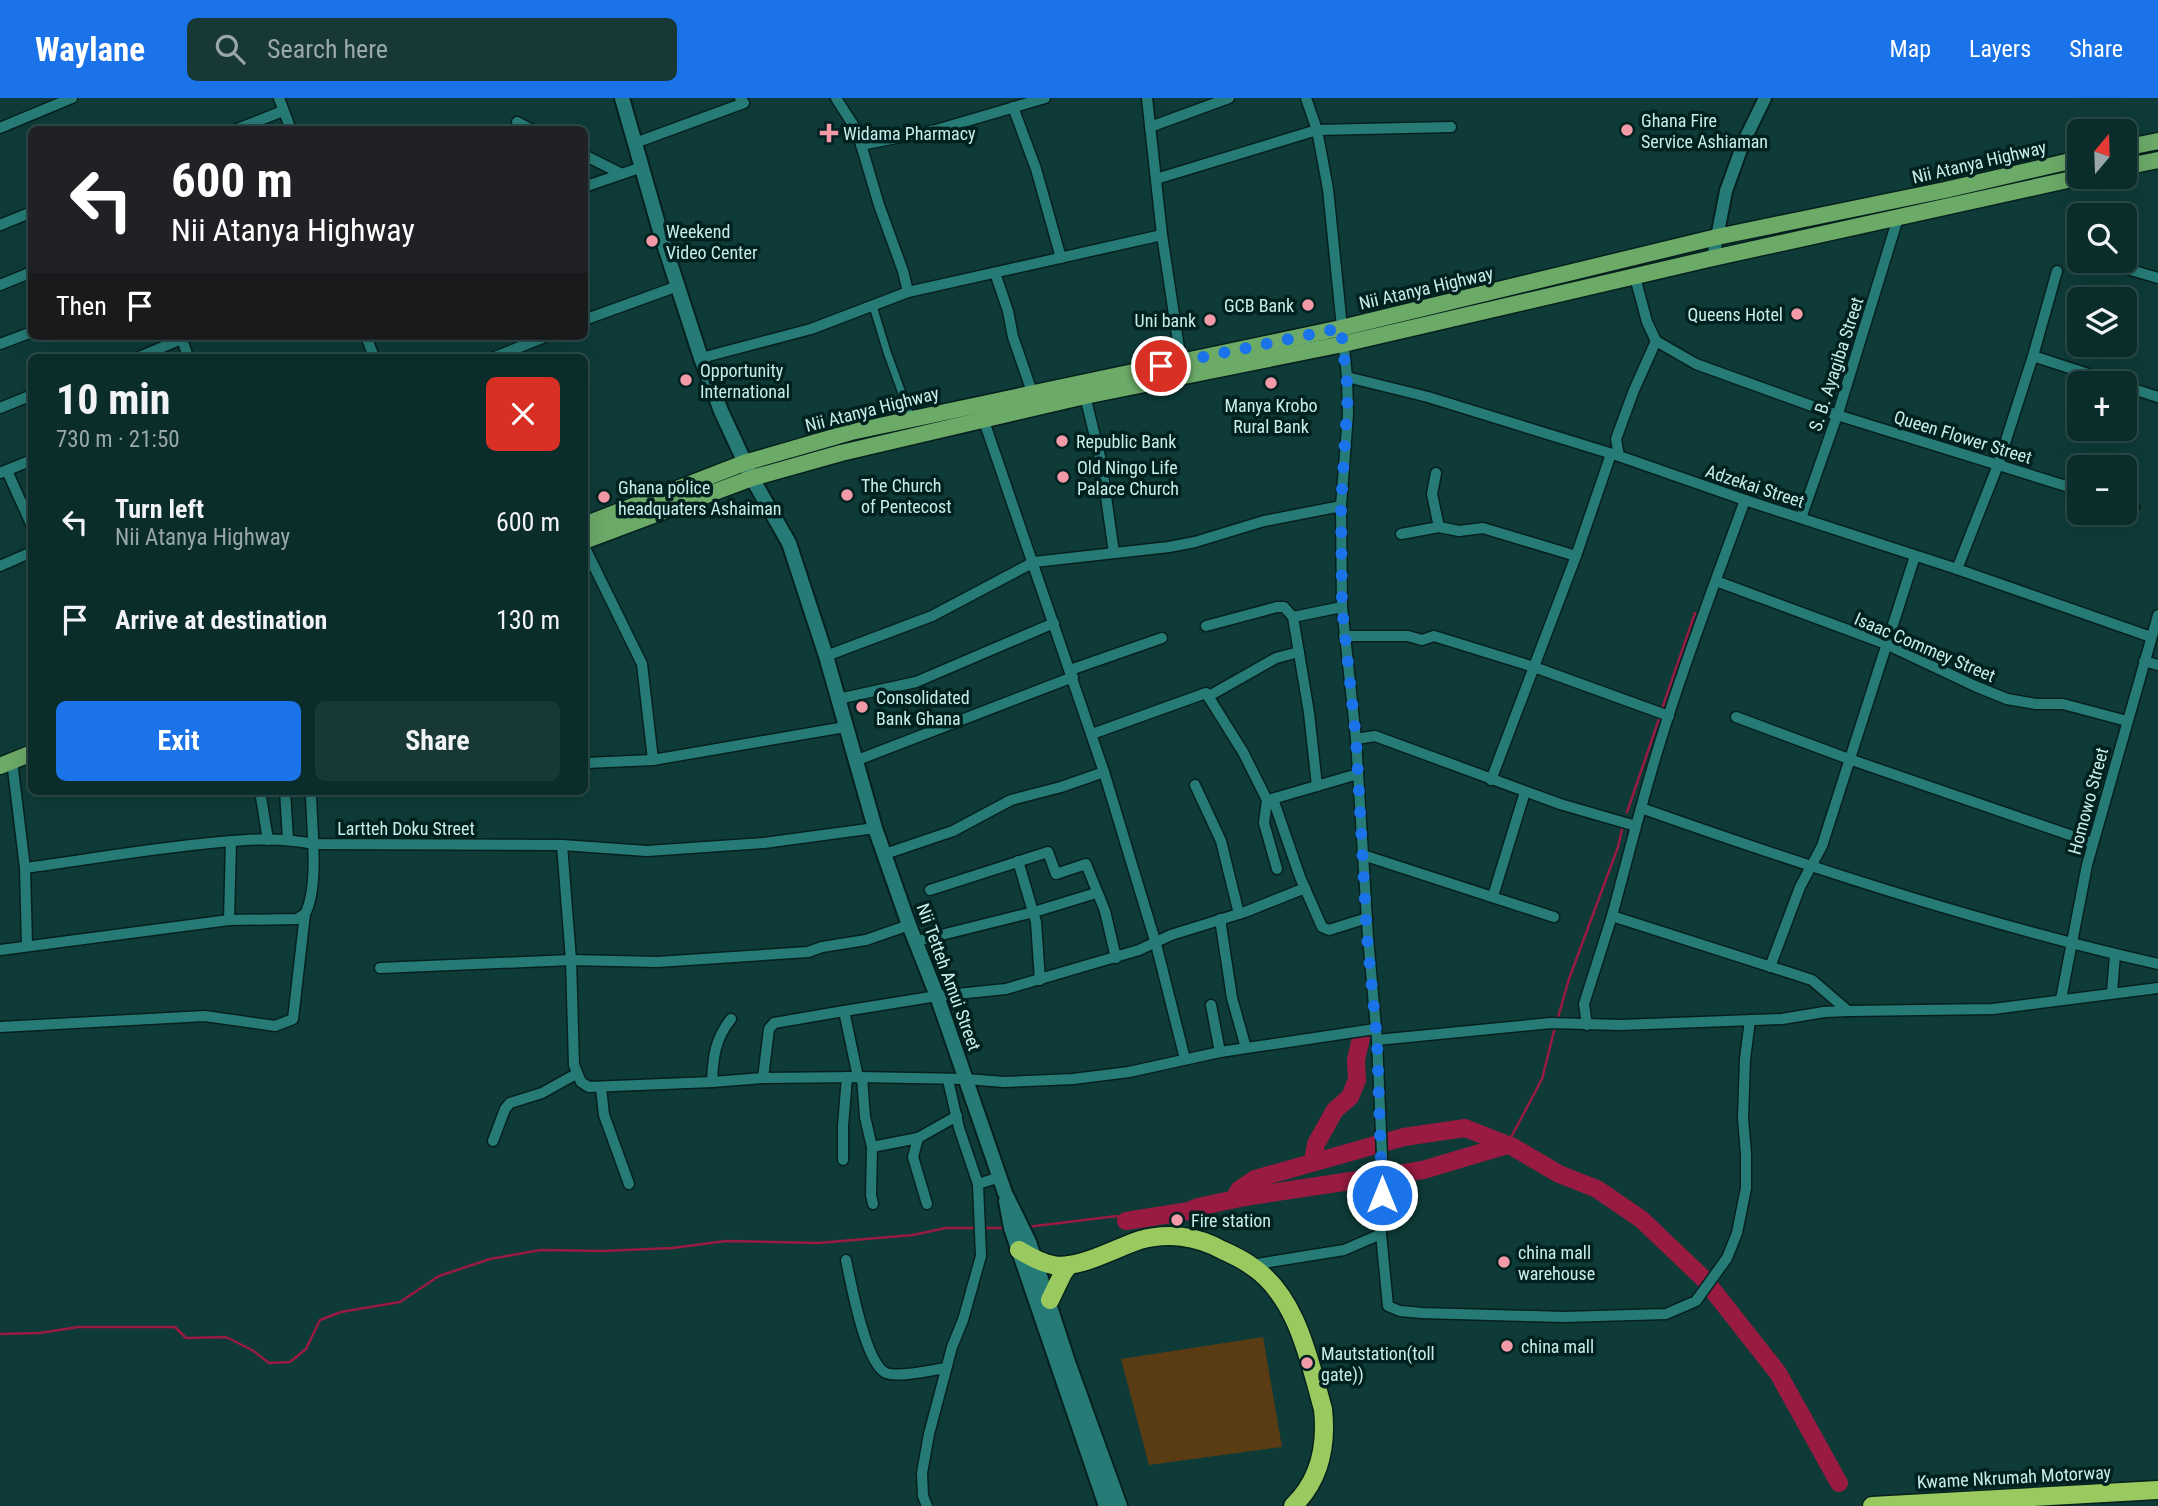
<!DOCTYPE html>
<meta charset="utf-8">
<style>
body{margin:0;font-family:"Roboto Condensed",sans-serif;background:#183836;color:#f1f3f6;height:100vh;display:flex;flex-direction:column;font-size:26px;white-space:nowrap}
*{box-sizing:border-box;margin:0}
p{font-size:23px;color:#99a7a8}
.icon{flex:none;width:38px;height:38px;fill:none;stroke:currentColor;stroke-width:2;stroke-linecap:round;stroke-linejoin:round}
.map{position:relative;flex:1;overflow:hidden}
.details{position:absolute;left:28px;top:256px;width:560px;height:441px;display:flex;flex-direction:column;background:#0a2c2a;border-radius:10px;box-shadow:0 7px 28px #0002,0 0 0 2px #2a4847}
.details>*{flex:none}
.hud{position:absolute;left:28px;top:28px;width:560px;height:214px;border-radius:10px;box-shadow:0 7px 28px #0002,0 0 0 2px #2a4847;background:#202124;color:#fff;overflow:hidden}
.needle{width:46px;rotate:19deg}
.tools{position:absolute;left:2067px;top:21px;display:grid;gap:14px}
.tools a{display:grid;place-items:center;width:70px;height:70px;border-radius:10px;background:#0a2c2a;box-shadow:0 7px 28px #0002,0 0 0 2px #2a4847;font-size:35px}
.pin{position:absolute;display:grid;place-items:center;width:60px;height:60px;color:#fff;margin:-30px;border:4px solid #fff;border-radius:50%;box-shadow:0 2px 7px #0007}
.me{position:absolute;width:77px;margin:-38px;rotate:0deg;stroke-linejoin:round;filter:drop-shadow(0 0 5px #0008)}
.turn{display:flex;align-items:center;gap:24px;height:147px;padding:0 28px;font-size:32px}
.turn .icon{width:91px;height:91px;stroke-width:2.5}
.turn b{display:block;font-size:49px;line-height:60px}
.then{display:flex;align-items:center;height:66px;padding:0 28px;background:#0003;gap:14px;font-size:26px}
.round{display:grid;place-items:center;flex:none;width:74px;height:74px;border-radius:10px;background:#183836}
.head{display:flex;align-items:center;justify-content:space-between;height:119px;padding:0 28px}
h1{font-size:42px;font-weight:700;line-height:52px}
.button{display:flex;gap:14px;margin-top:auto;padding:14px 28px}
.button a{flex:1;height:80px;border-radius:10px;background:#1a73e8;color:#fff;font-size:28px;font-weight:700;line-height:80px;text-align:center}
.button a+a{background:#183836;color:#f1f3f6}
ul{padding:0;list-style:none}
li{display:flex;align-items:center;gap:21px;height:98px;padding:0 28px}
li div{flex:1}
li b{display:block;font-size:26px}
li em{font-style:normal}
header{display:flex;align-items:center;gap:42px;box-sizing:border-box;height:98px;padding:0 35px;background:#1a73e8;color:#fff}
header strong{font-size:33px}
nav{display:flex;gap:38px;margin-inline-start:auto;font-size:24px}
.search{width:490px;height:63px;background:#183836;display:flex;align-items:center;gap:18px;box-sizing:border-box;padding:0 24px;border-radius:10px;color:#99a7a8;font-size:26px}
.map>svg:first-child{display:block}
.green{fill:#593b14}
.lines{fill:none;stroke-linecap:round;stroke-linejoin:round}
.stream{stroke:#991b42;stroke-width:2.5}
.river{stroke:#991b42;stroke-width:18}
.pedestrian-casing{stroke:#06201e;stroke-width:10}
.minor-casing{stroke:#06201e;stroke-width:13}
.tertiary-casing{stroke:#06201e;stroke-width:16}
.secondary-casing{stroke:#06201e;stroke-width:18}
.primary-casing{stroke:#06201e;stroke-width:19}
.motorway-casing{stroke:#06201e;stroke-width:21}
.pedestrian{stroke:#267b76;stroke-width:7}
.minor{stroke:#267b76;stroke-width:10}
.tertiary{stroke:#267b76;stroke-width:12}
.secondary{stroke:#267b76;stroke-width:14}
.primary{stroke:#6caa68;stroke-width:16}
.motorway{stroke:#9aca5f;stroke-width:18}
.route{stroke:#1a73e8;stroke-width:12;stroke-dasharray:0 21.6}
.poi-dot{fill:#f39aa8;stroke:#00211f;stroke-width:2.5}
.labels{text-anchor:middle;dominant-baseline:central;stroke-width:7;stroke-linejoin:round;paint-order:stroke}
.poi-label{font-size:18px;fill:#c7edea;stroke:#00211f;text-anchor:start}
.street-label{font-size:18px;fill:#c7edea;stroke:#00211f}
</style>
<header>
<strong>Waylane</strong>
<div class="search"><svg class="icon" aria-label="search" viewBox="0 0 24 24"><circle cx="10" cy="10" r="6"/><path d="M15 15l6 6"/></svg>Search here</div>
<nav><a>Map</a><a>Layers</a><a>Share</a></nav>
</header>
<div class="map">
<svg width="2158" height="1408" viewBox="0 0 2158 1408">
<rect width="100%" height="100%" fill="#0e3b38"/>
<!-- green -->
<polygon class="green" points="1263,1239 1282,1349 1149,1367 1121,1261"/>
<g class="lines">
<!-- stream -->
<g class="stream">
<polyline points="1662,611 1695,515"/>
<polyline points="1627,714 1659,621"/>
<polyline points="1557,923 1569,881 1618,749 1623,727"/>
<polyline points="1507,1047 1542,981 1555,929"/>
<polyline points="1027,1129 1117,1118 1126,1123"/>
<polyline points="0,1236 40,1235 78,1229 175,1229 186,1240 226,1239 252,1252 269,1265 290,1264 306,1251 320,1222 341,1214 400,1204 439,1178 490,1161 541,1152 603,1153 672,1150 726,1143 818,1145 913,1137 946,1130 1006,1130"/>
</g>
<!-- river -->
<g class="river">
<polyline points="1313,1063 1316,1046 1335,1012 1350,999 1357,982 1356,962 1361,940"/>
<polyline points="1234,1101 1239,1092 1255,1081 1404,1039 1465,1030 1513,1049 1559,1076 1597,1091 1641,1121 1704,1181 1778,1275 1839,1385"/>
<polyline points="1126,1123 1189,1113 1198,1109 1245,1099 1423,1072 1507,1047"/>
</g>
<defs>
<polyline id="pedestrian" points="873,208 887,254 911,320"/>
<g id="minor">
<polyline points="279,0 291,32"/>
<polyline points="836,0 857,33 879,107 903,173 908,194"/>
<polyline points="1147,0 1162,137 1181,263"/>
<polyline points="1306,0 1317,32 1328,91 1347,279 1348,316 1341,408 1342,509 1356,641 1368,839 1377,942 1383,1080 1381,1136 1388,1208 1400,1213 1422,1215 1564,1219 1666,1216 1696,1203 1727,1160 1737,1135 1746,1090 1746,1056 1743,1020 1745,961 1750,922"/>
<polyline points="1013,9 1036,71 1061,160"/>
<polyline points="517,24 532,32"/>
<polyline points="1150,29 1229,0"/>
<polyline points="0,30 72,0"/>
<polyline points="235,32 283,13"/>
<polyline points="635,45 744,5 740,0"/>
<polyline points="861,47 936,32 1045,0"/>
<polyline points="584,57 622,76"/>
<polyline points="1156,81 1317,32 1451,29"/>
<polyline points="584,89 642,69"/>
<polyline points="0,127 32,114"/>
<polyline points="2100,163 2158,180"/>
<polyline points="995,175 1008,213 1013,239 1032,294"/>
<polyline points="1635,179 1647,224 1656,243 1696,266 1837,317 2079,392"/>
<polyline points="0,187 32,174"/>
<polyline points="584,222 678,188"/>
<polyline points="366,238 374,259"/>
<polyline points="182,241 188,259"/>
<polyline points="0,246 32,234"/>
<polyline points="2033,258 2116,285"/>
<polyline points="139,259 189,238"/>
<polyline points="495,259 547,238"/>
<polyline points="701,260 811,231 908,194 1162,137"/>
<polyline points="1347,279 1428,299 1619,358 1745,402 1957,471 2151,539"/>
<polyline points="2124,288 2158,299"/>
<polyline points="1085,298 1101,363 1114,455"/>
<polyline points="0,310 32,297"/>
<polyline points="984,323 1104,674 1156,846 1185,961"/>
<polyline points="1619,358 1616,341 1634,292 1656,243"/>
<polyline points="7,373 32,428"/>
<polyline points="0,375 32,362"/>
<polyline points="1436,375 1432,396 1439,429"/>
<path d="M1745 402C1708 504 1669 605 1641 710 1811 770 1983 826 2158 866"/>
<polyline points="2124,406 2134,409"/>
<polyline points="1801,420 1839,312 1898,120"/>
<polyline points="1401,436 1439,429 1459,433 1483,430 1576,458 1611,356"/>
<polyline points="584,448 642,566 653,662"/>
<polyline points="0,468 32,454"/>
<polyline points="1957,471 1998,367 2033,258 2057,173"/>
<polyline points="1716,483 1886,546 1975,588 2007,601 2036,606 2063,606 2127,623"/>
<polyline points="1293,519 1342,509"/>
<polyline points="1206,528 1277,509 1284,509 1293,519 1309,615 1317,688"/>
<polyline points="1344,538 1408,538 1422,542 1434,538 1534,569 1669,618"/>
<polyline points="826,558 932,518 1034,464 1169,449 1195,444 1264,423 1341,408"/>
<polyline points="2144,563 2158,567"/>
<polyline points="1070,572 1162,540"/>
<polyline points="1209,598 1276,560 1299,554"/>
<polyline points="838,601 916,584 1054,525"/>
<polyline points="1736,619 1849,661 2093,745"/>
<polyline points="1092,636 1206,595 1243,654 1267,702 1264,725 1277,771"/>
<polyline points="1356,641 1375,638 1560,706 1636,728 1641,710"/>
<polyline points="584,662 586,665 653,662 845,629"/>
<polyline points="12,663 25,770 27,848"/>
<polyline points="855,663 1073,579"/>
<polyline points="1491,682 1576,458"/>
<polyline points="1195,687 1221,743 1239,816"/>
<polyline points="260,693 268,742"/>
<polyline points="285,693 288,741"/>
<polyline points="1273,701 1300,779 1322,829 1329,832 1367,820"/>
<polyline points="1268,702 1358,676"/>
<polyline points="562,747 571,862 574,967 581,984 589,989 712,984 763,980 858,979 966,981 1004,984 1073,981 1129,974 1220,954 1375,931"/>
<polyline points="885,756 953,733 1011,702 1061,689 1104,674"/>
<polyline points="1363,757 1554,819"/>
<polyline points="1018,763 1036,824 1040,882"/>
<path d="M25 770C84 762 142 752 201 746 239 742 277 738 314 746L562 747 647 753 764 745 875 730"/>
<polyline points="930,792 1048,754 1056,776 1086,766 1105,813 1116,860"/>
<polyline points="1493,798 1525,694"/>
<polyline points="1612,818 1812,882 1848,913 1993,911 2158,890"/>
<polyline points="1220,821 1232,900 1246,950"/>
<polyline points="229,822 231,743"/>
<polyline points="917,843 1034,814 1096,795"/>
<polyline points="0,852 229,822 297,821 305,816"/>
<polyline points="1770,869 1800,789 1822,748 1915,458"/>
<polyline points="380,870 571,862 657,864 808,854 822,849 866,842 909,827"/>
<polyline points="2112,894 2115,857"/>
<polyline points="2061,901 2087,767 2158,517"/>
<polyline points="1211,907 1220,954"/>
<polyline points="1587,927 1584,906 1612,818 1636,728"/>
<path d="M0 929 205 918 275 928 293 921 305 816C320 787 311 726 311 693"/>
<polyline points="1377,942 1551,925 1620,927 1782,921 1824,914 1848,913"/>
<polyline points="858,979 844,913 937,898 1006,891 1139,852 1171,837 1245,814 1305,790"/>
<polyline points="862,979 865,1019 872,1049 871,1097 873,1106"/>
<polyline points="763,980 769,931 774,925 844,913"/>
<polyline points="948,982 959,1030 978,1086"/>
<path d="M712 984C713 959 715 941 731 921"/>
<polyline points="601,990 604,1017 629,1086"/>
<polyline points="918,1040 913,1059 927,1106"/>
<polyline points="493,1043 505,1011 510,1005 542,995 576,976"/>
<polyline points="872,1049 918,1040 957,1018"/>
<polyline points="843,1062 843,1028 847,979"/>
<path d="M846 1162C851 1185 865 1265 886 1275 898 1280 932 1272 946 1270"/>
<polyline points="1251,1167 1344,1152 1381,1136"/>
<polyline points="927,1408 923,1398 922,1375 929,1336 952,1249 963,1222 981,1158 978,1086 1000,1079"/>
</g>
<polyline id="tertiary" points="1713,160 1726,93 1744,43 1765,0"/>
<g id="secondary">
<polyline points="622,0 662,140 701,260 721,313 752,380 789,445 826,558 875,730 909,827 937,898 1005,1095 1029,1144 1068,1264 1120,1408"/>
<polyline points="1006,1103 1011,1130 1106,1408"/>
</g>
<g id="primary">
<polyline points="2124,50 2158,43"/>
<polyline points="2124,69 2158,62"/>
<polyline points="584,427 744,365 851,334 1341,230 1717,139 1945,92 2079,61"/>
<polyline points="584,443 752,380 841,355 1085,298 1343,246 1713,160 2081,79"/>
<polyline points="0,668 32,655"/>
</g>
<g id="motorway">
<path d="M1019 1152C1029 1158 1041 1165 1053 1167 1078 1172 1115 1150 1140 1142 1167 1134 1197 1138 1222 1152 1231 1156 1242 1161 1250 1167 1297 1197 1309 1262 1323 1311 1327 1348 1320 1382 1293 1408"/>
<polyline points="1050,1202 1063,1175 1069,1167"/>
<polyline points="1872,1408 2158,1392"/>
</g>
</defs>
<!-- pedestrian casing -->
<use href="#pedestrian" class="pedestrian-casing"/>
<!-- minor casing -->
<use href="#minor" class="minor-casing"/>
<!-- tertiary casing -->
<use href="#tertiary" class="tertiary-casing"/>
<!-- secondary casing -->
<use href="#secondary" class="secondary-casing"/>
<!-- primary casing -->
<use href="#primary" class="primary-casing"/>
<!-- motorway casing -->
<use href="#motorway" class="motorway-casing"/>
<!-- pedestrian -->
<use href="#pedestrian" class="pedestrian"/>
<!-- minor -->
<use href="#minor" class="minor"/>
<!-- tertiary -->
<use href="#tertiary" class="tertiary"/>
<!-- secondary -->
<use href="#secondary" class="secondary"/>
<!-- primary -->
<use href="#primary" class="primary"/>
<!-- motorway -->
<use href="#motorway" class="motorway"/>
</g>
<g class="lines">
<!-- route -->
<polyline class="route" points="1161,268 1341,230 1348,294 1341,408 1342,509 1356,641 1367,839 1377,942 1382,1097"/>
</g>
<!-- markers -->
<g class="poi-dot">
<circle cx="1627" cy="32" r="7"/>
<path d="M825.5 24.5h7v7h7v7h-7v7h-7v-7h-7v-7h7z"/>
<circle cx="652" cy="143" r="7"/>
<circle cx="1308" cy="207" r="7"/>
<circle cx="1797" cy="216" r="7"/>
<circle cx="1210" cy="222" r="7"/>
<circle cx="686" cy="282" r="7"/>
<circle cx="1271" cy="285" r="7"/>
<circle cx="1062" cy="343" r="7"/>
<circle cx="1063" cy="379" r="7"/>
<circle cx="847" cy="397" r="7"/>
<circle cx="604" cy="399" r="7"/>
<circle cx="862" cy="609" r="7"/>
<circle cx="1177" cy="1122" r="7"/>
<circle cx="1504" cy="1164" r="7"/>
<circle cx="1507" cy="1248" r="7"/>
<circle cx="1307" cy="1265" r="7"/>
</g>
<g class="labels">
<!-- poi labels -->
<g class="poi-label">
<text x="1641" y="22">Ghana Fire<tspan x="1641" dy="21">Service Ashiaman</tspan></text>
<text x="843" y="35">Widama Pharmacy</text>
<text x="666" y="133">Weekend<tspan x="666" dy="21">Video Center</tspan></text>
<text x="1294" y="207" text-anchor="end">GCB Bank</text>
<text x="1783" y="216" text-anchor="end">Queens Hotel</text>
<text x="1196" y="222" text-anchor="end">Uni bank</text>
<text x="700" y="272">Opportunity<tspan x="700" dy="21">International</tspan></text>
<text x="1271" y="307" text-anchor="middle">Manya Krobo<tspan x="1271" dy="21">Rural Bank</tspan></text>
<text x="1076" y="343">Republic Bank</text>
<text x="1077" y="369">Old Ningo Life<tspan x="1077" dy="21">Palace Church</tspan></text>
<text x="861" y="387">The Church<tspan x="861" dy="21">of Pentecost</tspan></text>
<text x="618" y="389">Ghana police<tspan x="618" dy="21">headquaters Ashaiman</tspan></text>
<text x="876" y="599">Consolidated<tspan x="876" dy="21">Bank Ghana</tspan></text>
<text x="1191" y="1122">Fire station</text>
<text x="1518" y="1154">china mall<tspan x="1518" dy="21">warehouse</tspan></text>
<text x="1521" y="1248">china mall</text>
<text x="1321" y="1255">Mautstation(toll<tspan x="1321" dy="21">gate))</tspan></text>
</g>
<!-- street labels -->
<g class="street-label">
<text transform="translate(1979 64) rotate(-13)">Nii Atanya Highway</text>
<text transform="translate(1426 190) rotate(-13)">Nii Atanya Highway</text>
<text transform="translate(1836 266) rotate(-72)">S. B. Ayagiba Street</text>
<text transform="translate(872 311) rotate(-14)">Nii Atanya Highway</text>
<text transform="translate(1963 339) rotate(17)">Queen Flower Street</text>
<text transform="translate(1755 388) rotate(18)">Adzekai Street</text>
<text transform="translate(1925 549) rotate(23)">Isaac Commey Street</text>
<text transform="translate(2088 703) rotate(-75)">Homowo Street</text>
<text x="406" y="730">Lartteh Doku Street</text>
<text transform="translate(949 879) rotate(70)">Nii Tetteh Amui Street</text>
<text transform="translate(2014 1379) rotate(-3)">Kwame Nkrumah Motorway</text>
</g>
</g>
</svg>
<div class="tools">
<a><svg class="needle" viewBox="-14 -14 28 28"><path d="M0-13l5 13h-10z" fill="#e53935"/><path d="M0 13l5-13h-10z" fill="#99a7a8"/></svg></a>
<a><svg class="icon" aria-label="search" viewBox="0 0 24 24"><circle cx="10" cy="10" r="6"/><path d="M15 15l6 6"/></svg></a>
<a><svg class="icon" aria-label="layers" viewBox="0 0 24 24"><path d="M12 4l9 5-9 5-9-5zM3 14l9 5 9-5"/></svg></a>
<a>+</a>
<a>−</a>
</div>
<div class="pin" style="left:1161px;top:268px;background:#d93025"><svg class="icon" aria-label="arrive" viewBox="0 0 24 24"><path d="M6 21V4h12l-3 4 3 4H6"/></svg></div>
<svg class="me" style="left:1382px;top:1097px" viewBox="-20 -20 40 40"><circle r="17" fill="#1a73e8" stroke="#fff" stroke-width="3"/><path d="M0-11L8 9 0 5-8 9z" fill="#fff"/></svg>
<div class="hud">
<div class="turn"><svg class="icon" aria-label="left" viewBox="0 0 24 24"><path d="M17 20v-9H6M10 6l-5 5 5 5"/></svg><div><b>600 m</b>Nii Atanya Highway</div></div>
<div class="then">Then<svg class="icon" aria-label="arrive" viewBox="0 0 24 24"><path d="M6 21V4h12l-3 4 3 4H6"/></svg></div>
</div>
<section class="details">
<div class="head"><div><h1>10 min</h1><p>730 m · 21:50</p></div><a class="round" style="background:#d93025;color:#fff"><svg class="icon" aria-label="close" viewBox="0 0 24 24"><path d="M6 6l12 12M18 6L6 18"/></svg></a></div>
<ul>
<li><svg class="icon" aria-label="left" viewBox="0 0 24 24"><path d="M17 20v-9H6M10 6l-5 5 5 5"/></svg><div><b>Turn left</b><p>Nii Atanya Highway</p></div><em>600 m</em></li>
<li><svg class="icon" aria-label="arrive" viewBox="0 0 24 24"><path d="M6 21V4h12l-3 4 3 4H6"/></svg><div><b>Arrive at destination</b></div><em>130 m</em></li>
</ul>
<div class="button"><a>Exit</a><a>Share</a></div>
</section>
</div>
